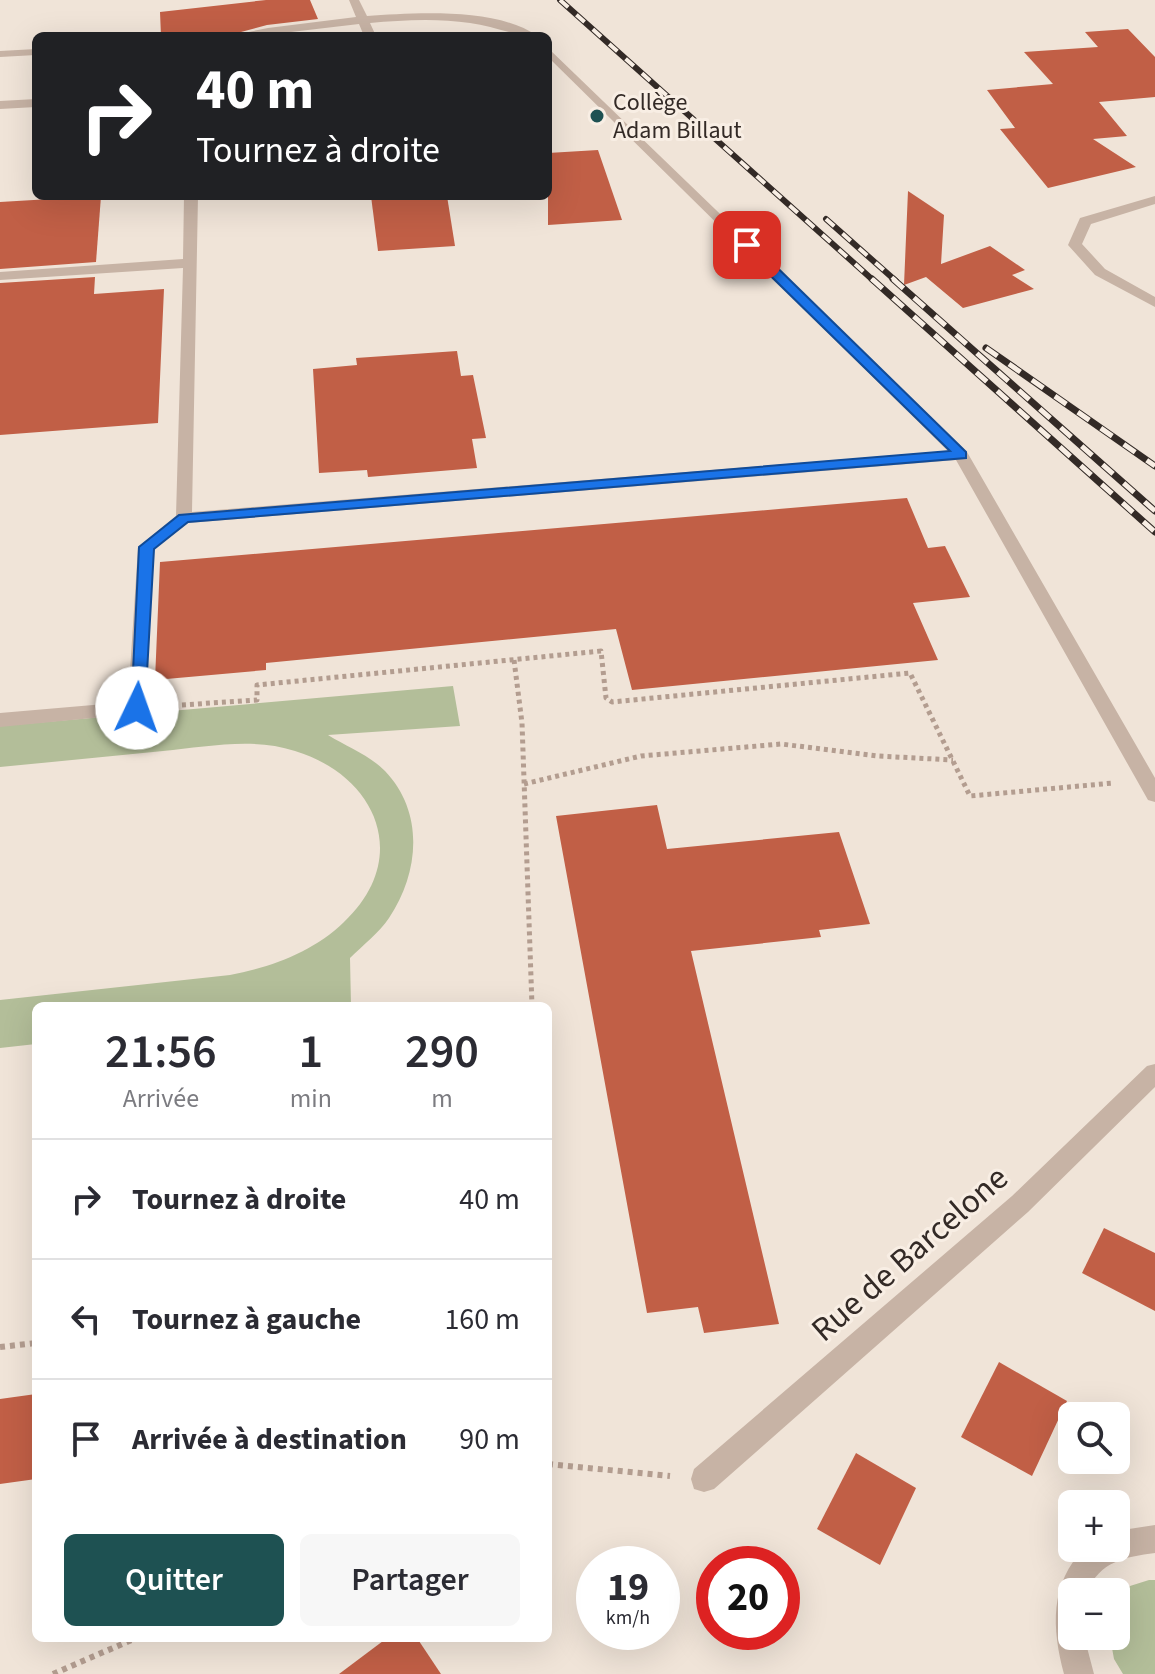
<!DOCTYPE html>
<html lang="fr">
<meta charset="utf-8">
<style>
body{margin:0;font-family:"Source Sans 3",sans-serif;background:#f7f7f7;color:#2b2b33;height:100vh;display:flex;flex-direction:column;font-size:30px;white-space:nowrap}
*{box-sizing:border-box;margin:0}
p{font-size:26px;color:#7c7c81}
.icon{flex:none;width:44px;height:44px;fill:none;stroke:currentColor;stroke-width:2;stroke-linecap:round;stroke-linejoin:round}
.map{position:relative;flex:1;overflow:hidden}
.side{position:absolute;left:32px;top:1002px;width:520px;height:640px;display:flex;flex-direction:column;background:#fff;border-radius:12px;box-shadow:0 8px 32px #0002}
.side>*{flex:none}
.hud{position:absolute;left:32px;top:32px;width:520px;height:168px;border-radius:12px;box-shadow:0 8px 32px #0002;background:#202124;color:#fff;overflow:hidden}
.fabs{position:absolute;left:1058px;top:1402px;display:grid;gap:16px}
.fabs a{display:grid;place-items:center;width:72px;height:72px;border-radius:12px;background:#fff;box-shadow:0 8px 32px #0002;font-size:40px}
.speed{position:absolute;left:576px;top:1546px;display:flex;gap:16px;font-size:40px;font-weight:700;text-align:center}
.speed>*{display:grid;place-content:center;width:104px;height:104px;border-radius:50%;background:#fff;box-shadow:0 8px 32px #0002;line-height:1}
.speed small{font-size:20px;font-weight:400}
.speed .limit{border:12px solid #d22;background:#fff;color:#111}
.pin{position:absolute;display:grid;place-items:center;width:68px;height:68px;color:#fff;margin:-34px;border-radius:16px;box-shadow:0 4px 12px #0006}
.me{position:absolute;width:88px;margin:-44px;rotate:3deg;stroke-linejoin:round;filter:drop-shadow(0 0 6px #0008)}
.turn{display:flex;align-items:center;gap:28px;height:168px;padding:0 32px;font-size:36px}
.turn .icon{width:104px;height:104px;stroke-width:2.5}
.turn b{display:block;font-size:56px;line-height:68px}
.eta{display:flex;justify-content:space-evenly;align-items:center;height:136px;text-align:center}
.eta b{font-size:48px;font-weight:600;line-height:56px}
.action{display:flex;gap:16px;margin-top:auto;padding:16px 32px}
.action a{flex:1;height:92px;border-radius:12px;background:#1e5152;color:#fff;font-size:32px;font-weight:600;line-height:92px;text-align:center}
.action a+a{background:#f7f7f7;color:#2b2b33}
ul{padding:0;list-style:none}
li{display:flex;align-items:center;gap:24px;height:120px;padding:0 32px;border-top:2px solid #e1e1e2}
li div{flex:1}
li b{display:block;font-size:30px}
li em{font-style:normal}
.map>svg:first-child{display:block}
.green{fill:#b3be99}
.building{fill:#c15f46}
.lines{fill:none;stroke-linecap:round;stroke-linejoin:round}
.path-far1{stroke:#b39d90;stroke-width:5;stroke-dasharray:4 4;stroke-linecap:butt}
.path{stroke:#b39d90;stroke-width:6;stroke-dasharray:5 5;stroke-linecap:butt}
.service{fill:#c7b3a5;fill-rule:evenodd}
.minor{fill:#c7b3a5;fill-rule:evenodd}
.rail-far1-casing{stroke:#332a26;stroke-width:6}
.rail-casing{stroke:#332a26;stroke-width:7}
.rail-far1{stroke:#f8eee4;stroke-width:4;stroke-dasharray:11;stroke-linecap:butt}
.rail{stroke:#f8eee4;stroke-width:5;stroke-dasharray:14;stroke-linecap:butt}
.route{fill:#1a73e8;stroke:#114b97;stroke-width:2}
.poi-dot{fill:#1e5152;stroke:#f8eee4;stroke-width:3}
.labels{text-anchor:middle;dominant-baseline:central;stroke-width:6;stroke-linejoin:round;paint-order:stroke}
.far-poi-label{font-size:24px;fill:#332a26;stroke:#f8eee4;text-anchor:start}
.near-street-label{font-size:34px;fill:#332a26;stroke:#f8eee4}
</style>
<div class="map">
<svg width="1155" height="1674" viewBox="0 0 1155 1674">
<rect width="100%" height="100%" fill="#f0e4d8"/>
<!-- green -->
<g class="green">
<path d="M453 686 460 726 328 735C347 747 368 754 385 771 425 813 419 873 389 918 379 933 363 945 350 958L351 1006H36V1044L0 1048V1000L230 975C272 967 313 952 344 922 412 858 377 776 295 751 253 737 206 747 163 751 109 756 54 762 0 767V726Z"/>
<polygon points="1149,1580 1155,1580 1155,1674 1123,1674 1114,1659 1110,1637 1116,1636 1116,1603 1130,1586"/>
</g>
<!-- building -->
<g class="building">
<polygon points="266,0 310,0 318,19 267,25 226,36 161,36 160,12"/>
<polygon points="1128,29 1155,57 1155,97 1099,102 1127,136 1093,139 1136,167 1048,188 1000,129 1015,128 987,90 1053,84 1024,52 1098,47 1085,32"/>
<polygon points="598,150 622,220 548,225 548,153"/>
<polygon points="908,191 944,215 941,264 990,246 1025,270 1012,275 1034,289 963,308 926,277 904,285"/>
<polygon points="101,196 96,262 0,269 0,202"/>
<polygon points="371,196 447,196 455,246 378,251"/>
<polygon points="95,277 94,294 164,289 158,423 0,435 0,283"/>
<polygon points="457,351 461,376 473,375 486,438 472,439 477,468 368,477 367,470 319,473 313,369 357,365 356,358"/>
<polygon points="907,498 928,548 945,546 970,597 913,603 938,660 632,690 616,629 266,663 266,670 155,680 160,562"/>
<polygon points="657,805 667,849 839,832 870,924 819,930 821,937 691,951 779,1324 704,1333 698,1307 647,1313 556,816"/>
<polygon points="1104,1228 1155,1253 1155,1311 1082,1273"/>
<polygon points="999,1362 1067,1401 1032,1476 961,1437"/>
<polygon points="36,1394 36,1479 0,1484 0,1399"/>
<polygon points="856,1453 916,1488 880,1565 817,1529"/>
<polygon points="387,1638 417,1638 441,1674 339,1674"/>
</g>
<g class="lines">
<!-- path-far1 -->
<g class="path-far1">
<polyline points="514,660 522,723 532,1006"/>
<polyline points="166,706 257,700 257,685 601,651 606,698 612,702 910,673 970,796 1113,783"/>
<polyline points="524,784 641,756 781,744 878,756 953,760"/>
</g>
<!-- path -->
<g class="path">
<polyline points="0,1347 36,1343"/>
<polyline points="548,1464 670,1476"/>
<polyline points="53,1674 136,1638"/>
</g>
<!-- service -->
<g class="service">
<path d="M349 0H359L367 16C414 13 497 7 537 36 514 36 493 26 470 23 437 18 402 20 370 23L376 36H364L359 24 257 36H229L268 28 356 17Z"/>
<polygon points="548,48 967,452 1155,778 1155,802 1148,800 956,460 188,523 154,549 144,713 0,727 0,713 128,702 138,547 176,516 183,268 0,280 0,272 183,259 184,196 198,196 192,512 948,451 548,57"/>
<polygon points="36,49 36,55 0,57 0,51"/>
<polygon points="36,99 36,107 0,109 0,101"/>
</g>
<!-- minor -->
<g class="minor">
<polygon points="1155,196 1155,204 1091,224 1082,244 1105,269 1155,297 1155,307 1095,275 1068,245 1080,218"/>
<polygon points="1155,1064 1155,1087 1028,1212 714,1489 704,1492 694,1489 691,1479 694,1469 1012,1196 1147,1066"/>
<path d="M1155 1525V1553C1125 1557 1100 1561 1087 1592H1072V1636H1084L1094 1674H1064C1052 1629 1049 1583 1085 1548H1116V1531Z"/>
</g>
<defs>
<g id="rail-far1">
<polyline points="560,0 874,281"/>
<polyline points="826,219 896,281"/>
</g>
<g id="rail">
<polyline points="872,279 1155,532"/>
<polyline points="893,279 1155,511"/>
<polyline points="986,348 1155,466"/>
</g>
</defs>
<!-- rail-far1 casing -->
<use href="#rail-far1" class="rail-far1-casing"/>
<!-- rail casing -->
<use href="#rail" class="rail-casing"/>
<!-- rail-far1 -->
<use href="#rail-far1" class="rail-far1"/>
<!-- rail -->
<use href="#rail" class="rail"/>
</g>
<!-- route -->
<polygon class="route" points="742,242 751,242 966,452 966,458 188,522 154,549 145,708 137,714 131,713 139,547 179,515 950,451 742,248"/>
<!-- markers -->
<circle class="poi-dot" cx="597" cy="116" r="8"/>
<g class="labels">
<!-- far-poi labels -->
<g class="far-poi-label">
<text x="613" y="102">Collège<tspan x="613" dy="28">Adam Billaut</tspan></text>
</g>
<!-- near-street labels -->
<g class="near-street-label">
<text transform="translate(910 1254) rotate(-41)">Rue de Barcelone</text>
</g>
</g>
</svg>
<div class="fabs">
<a><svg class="icon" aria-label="search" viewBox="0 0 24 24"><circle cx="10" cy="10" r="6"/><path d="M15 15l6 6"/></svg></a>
<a>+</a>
<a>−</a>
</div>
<div class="speed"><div>19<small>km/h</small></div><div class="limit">20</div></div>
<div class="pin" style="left:747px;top:245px;background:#d93025"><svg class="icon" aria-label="arrive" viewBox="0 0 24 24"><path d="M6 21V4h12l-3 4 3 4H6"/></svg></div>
<svg class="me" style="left:137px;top:708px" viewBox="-20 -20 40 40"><circle r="19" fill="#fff"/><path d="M0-13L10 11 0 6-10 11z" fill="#1a73e8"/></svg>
<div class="hud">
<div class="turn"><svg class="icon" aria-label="right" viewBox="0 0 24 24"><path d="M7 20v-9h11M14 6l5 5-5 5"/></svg><div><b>40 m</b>Tournez à droite</div></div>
</div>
<section class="side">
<div class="eta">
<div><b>21:56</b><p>Arrivée</p></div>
<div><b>1</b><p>min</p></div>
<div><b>290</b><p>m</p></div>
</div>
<ul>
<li><svg class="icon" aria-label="right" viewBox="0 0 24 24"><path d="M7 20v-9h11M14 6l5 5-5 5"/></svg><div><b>Tournez à droite</b></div><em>40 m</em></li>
<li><svg class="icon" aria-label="left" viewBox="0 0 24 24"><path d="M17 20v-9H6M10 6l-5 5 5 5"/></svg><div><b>Tournez à gauche</b></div><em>160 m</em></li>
<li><svg class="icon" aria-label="arrive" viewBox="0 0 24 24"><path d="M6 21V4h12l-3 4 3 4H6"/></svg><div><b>Arrivée à destination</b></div><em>90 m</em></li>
</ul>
<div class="action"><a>Quitter</a><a>Partager</a></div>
</section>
</div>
